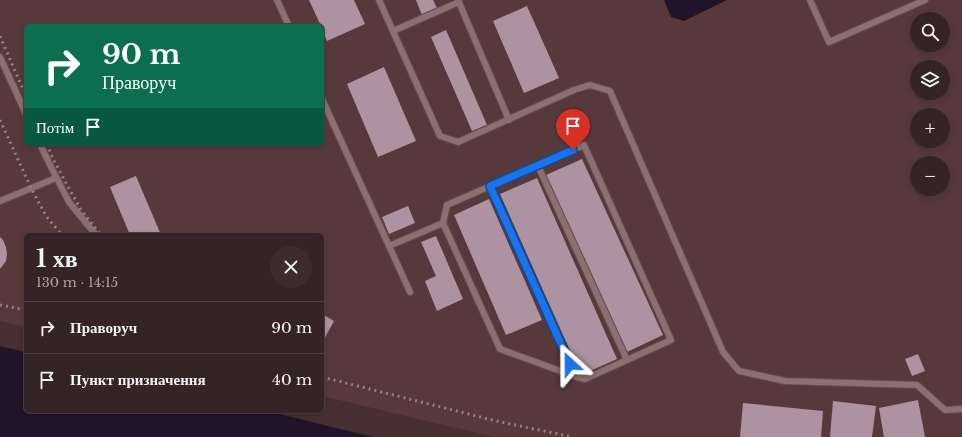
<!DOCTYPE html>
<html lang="uk">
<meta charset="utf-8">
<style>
body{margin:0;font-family:"Libre Baskerville",serif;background:#3d2b2d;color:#f1f3f6;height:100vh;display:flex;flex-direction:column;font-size:15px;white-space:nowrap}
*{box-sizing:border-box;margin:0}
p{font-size:13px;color:#aaa4a7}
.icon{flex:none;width:22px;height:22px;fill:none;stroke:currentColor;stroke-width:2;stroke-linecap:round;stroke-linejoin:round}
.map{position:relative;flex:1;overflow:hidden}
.side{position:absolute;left:24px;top:233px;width:300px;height:180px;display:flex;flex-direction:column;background:#362325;border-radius:6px;box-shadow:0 2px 6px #0003,0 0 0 1px #504042}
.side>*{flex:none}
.top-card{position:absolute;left:24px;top:24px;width:300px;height:122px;border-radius:6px;box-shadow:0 2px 6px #0003,0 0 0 1px #504042;background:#0b6e4f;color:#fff;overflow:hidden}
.controls{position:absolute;left:910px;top:12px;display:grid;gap:8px}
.controls a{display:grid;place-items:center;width:40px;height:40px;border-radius:50%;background:#362325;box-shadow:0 2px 6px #0003,0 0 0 1px #504042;font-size:20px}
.pin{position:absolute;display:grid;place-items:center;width:34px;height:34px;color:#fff;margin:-41px -17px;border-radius:50% 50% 50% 0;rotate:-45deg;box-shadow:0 0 4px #0007}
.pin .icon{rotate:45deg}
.me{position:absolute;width:44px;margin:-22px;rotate:336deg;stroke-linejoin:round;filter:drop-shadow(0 0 3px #0008)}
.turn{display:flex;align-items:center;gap:14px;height:84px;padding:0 12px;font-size:18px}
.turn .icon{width:52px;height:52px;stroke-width:2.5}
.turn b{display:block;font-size:28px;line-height:34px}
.then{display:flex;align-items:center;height:38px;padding:0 12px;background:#0003;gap:8px;font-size:15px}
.round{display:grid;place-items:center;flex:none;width:42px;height:42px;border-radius:21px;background:#3d2b2d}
.head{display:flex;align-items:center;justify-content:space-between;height:68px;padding:0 12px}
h1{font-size:24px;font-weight:700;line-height:30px}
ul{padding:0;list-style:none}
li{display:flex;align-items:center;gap:12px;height:52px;padding:0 12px;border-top:1px solid #504042}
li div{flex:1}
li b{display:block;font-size:15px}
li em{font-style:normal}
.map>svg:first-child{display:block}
.built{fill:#58393b;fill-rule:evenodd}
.water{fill:#22132a}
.building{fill:#ad93a1}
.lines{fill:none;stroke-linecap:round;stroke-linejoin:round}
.service-casing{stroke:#624d4e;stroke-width:8}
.service{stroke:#8c6f70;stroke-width:6}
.rail{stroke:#978183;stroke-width:3;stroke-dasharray:2 4;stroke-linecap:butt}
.route-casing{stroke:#114b97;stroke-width:10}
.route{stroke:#1a73e8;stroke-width:7}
</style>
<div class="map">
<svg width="962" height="437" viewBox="0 0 962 437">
<rect width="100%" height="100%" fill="#482f31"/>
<!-- built -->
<path class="built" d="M0 0H962V437H494L322 396V235H26V327L0 321ZM917 19H943V45H917ZM26 26H322V144H26ZM917 67H943V93H917ZM917 115H943V141H917ZM917 163H943V189H917Z"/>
<!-- water -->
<g class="water">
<polygon points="664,0 727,0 684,21 671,17"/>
<polygon points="0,346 26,352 26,411 267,411 373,437 0,437"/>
</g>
<!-- building -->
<g class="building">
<polygon points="309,0 354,0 365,24 327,41 322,29 322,26 321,26"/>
<polygon points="416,0 433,0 437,8 422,15"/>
<polygon points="527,6 559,78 524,93 493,21"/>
<polygon points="446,30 487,125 472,131 431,37"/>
<polygon points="384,67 416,141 378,157 347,84"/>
<polygon points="582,159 663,335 627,352 546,175"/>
<polygon points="136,176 161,235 130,235 110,187"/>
<polygon points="537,178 617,359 581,375 500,194"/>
<polygon points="489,199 542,320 506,335 454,215"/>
<polygon points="408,206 415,223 389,234 382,217"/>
<polygon points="436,236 463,299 437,311 425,281 436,276 421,242"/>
<polygon points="0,237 3,240 6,247 7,254 6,261 0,269"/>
<polygon points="322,314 334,321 322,343"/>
<polygon points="918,354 925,371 912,376 905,359"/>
<polygon points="918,400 925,437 884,437 879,408"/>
<polygon points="833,401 876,406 872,437 830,437"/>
<polygon points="743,403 823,411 821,437 740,437"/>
</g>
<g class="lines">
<defs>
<g id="service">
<polyline points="277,0 289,26"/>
<polyline points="379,0 440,136 458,142 574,90 590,85 610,91 723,352 739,371 785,381 917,385 945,410 962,409"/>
<polyline points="458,0 509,120"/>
<polyline points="810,0 829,42 925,0"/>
<polyline points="393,31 459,2"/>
<polyline points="0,57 26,114"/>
<polyline points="322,99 410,292"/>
<polyline points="40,144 50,165 69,202 96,235"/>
<polyline points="538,166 627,360"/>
<polyline points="490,186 577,377"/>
<polyline points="0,201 56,178"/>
<polyline points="389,246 443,223 500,349 577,377 585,379 671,340 584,145 447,205 443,223"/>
</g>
</defs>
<!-- service casing -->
<use href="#service" class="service-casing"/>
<!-- service -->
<use href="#service" class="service"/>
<!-- rail -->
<g class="rail">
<polyline points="0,36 26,96"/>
<polyline points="0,120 31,188 46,216 62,235"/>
<polyline points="47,144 53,159 81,210 101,235"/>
<polyline points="0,305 26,310"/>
<polyline points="322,377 496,421 573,437"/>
</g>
</g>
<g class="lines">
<defs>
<polyline id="route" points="570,364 490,186 573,150"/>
</defs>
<!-- route casing -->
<use href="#route" class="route-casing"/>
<!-- route -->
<use href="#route" class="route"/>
</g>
</svg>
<div class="controls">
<a><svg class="icon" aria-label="search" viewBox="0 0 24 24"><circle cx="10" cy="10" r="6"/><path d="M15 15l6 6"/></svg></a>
<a><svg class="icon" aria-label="layers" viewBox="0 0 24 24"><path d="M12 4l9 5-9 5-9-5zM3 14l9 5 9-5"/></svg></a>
<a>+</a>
<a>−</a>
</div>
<div class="pin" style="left:573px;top:150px;background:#d93025"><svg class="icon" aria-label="arrive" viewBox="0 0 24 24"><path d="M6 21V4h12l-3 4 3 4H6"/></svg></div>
<svg class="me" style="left:570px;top:364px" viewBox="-20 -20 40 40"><path d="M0-17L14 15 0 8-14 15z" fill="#1a73e8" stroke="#fff" stroke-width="4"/></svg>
<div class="top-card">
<div class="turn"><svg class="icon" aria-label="right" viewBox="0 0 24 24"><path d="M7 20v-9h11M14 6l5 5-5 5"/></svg><div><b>90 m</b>Праворуч</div></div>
<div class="then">Потім<svg class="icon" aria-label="arrive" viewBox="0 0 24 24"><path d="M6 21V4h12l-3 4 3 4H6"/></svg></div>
</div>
<section class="side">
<div class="head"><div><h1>1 хв</h1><p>130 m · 14:15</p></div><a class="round"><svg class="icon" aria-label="close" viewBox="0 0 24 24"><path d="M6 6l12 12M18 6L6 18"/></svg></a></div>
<ul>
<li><svg class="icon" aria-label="right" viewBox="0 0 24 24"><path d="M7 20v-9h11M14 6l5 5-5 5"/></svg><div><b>Праворуч</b></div><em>90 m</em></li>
<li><svg class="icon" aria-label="arrive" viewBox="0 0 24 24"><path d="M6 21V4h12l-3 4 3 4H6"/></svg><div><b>Пункт призначення</b></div><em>40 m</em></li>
</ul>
</section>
</div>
